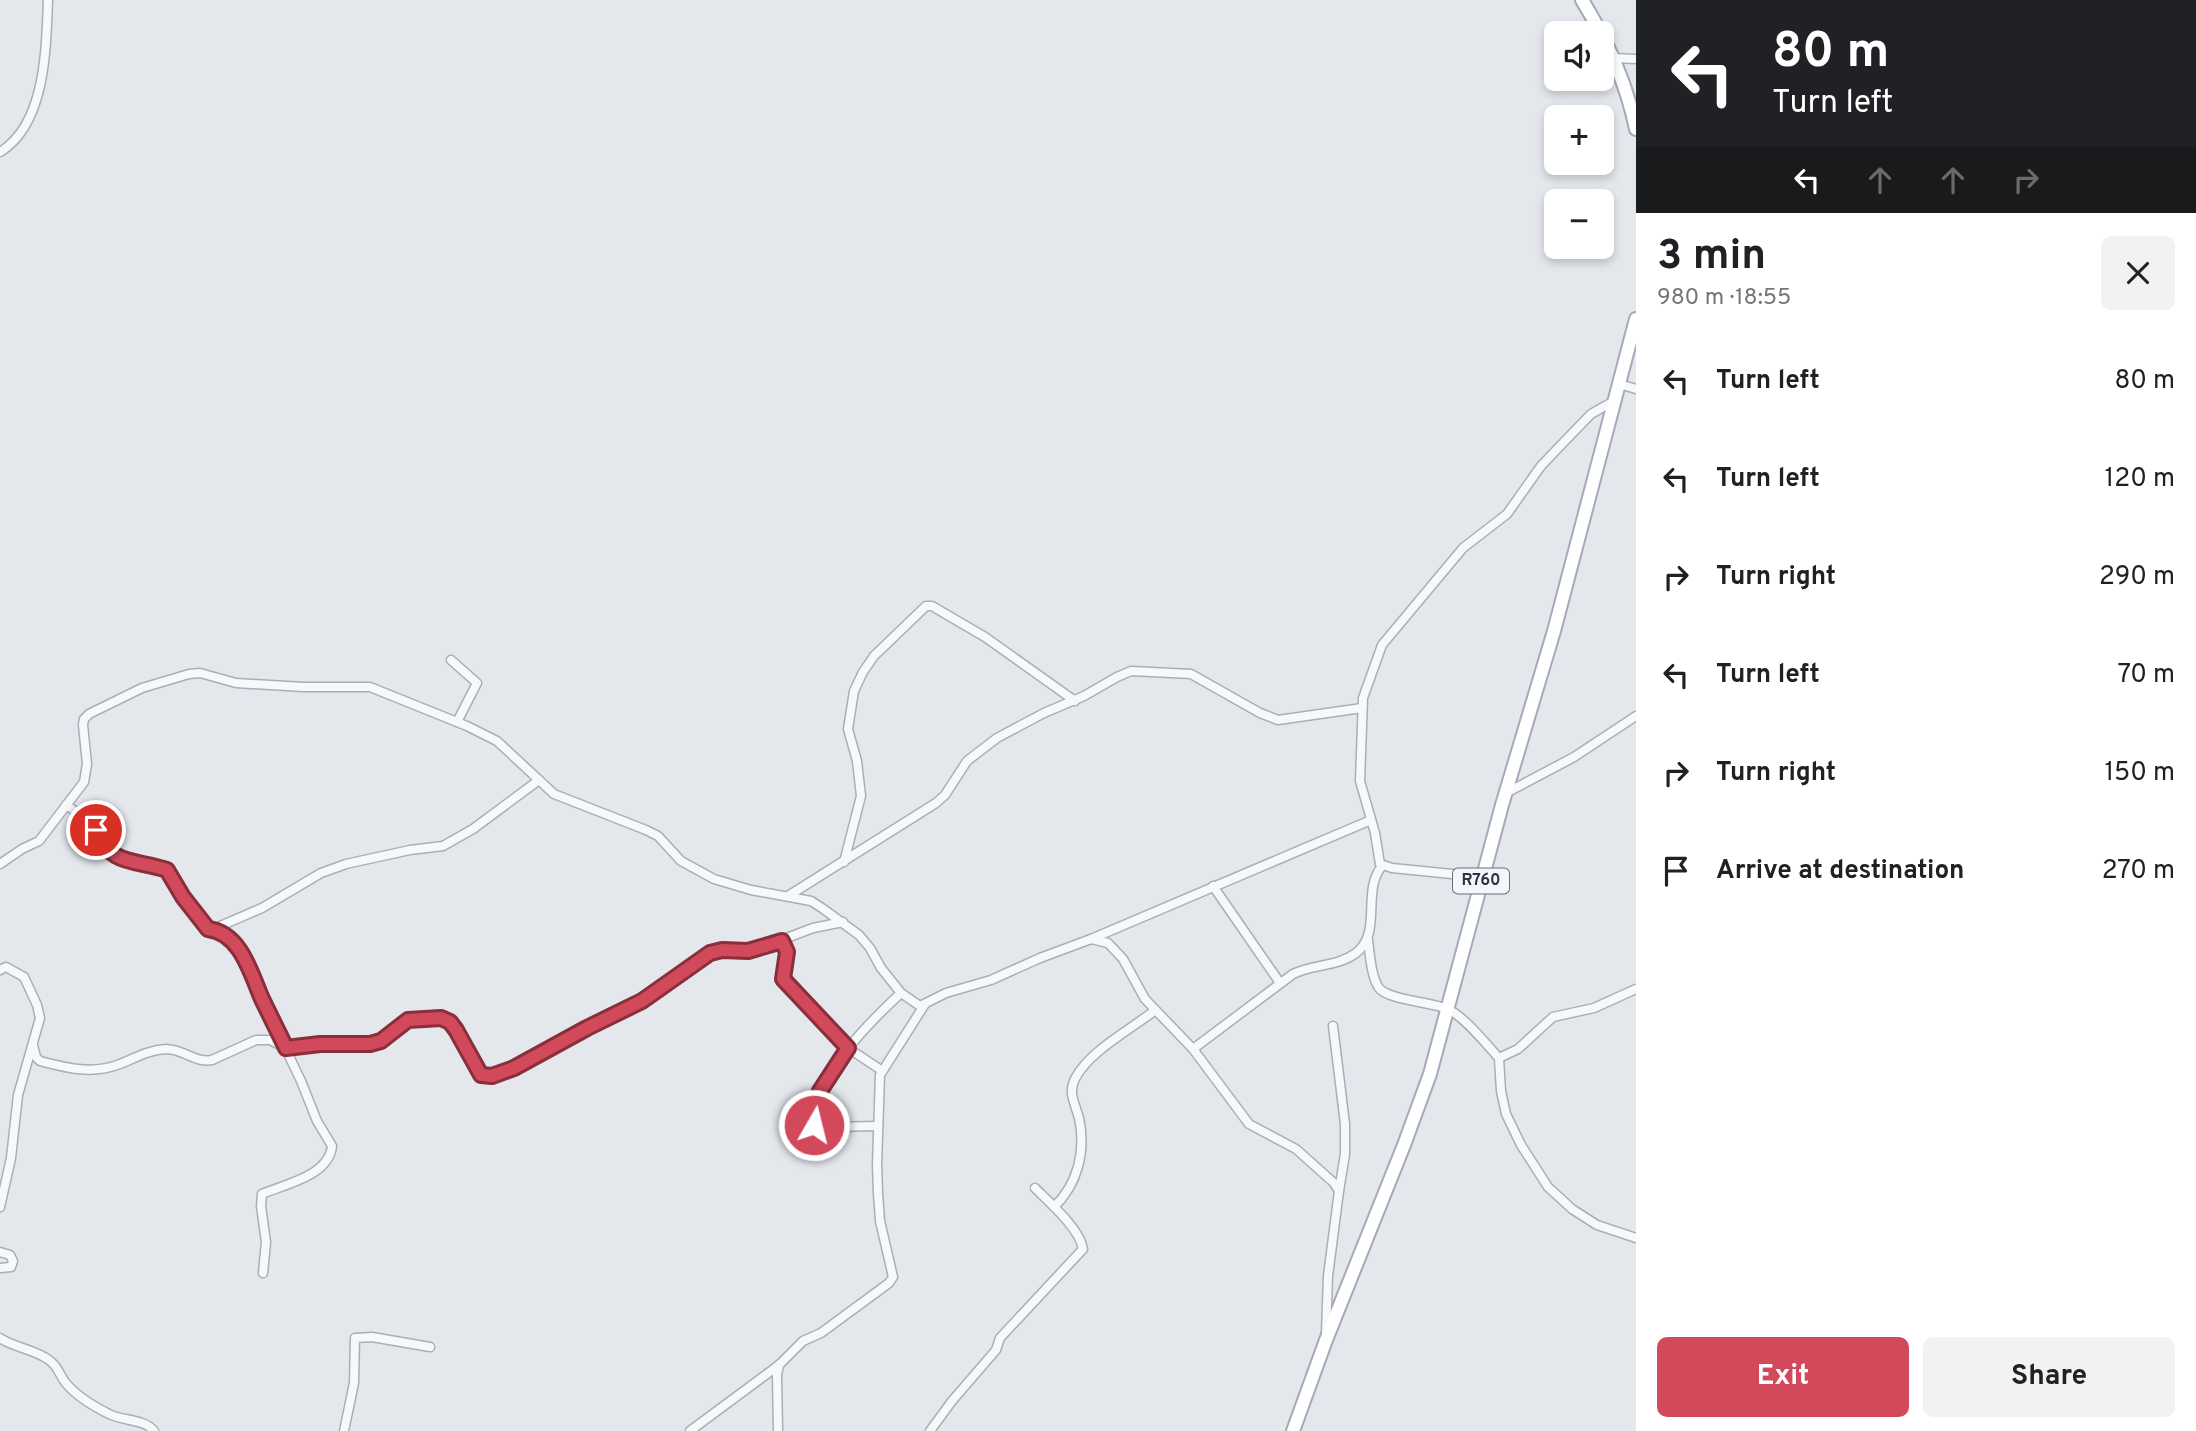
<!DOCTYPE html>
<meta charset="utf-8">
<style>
body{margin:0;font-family:Overpass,sans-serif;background:#f2f2f2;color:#202124;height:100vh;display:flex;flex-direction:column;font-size:26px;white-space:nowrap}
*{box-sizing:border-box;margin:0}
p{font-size:23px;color:#757577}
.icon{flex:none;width:38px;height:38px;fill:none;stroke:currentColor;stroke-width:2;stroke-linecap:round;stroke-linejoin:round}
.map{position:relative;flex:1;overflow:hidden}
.sheet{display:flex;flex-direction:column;background:#fff;width:560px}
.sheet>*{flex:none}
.hud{background:#202124;color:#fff;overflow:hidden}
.tools{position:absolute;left:1544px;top:21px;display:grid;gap:14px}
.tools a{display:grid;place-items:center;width:70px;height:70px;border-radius:10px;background:#fff;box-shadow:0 4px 10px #0003;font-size:35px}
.pin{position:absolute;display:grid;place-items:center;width:60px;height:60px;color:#fff;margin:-30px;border:4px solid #fff;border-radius:50%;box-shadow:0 2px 7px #0007}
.me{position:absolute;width:77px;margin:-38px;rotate:8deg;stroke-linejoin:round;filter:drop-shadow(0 0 5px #0008)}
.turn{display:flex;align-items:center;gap:24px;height:147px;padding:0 21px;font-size:32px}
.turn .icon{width:91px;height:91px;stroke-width:2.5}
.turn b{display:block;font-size:49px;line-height:60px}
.lanes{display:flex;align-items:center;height:66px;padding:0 21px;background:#0003;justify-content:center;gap:35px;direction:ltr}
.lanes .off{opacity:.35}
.round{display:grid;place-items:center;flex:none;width:74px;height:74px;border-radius:10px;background:#f2f2f2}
.headline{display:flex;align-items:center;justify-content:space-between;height:119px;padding:0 21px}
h1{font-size:42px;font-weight:700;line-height:52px}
.primary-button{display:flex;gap:14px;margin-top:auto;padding:14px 21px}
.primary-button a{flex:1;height:80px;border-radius:10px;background:#d1495b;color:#fff;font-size:28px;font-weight:700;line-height:80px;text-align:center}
.primary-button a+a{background:#f2f2f2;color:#202124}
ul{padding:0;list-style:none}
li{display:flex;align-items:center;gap:21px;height:98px;padding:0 21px}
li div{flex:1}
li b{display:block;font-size:26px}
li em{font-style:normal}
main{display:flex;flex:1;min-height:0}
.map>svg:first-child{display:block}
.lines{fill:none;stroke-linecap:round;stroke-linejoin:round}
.street-casing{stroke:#a9aeb7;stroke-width:11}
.primary-casing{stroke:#a3abb8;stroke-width:16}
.street{stroke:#f7f8fa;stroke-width:8}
.primary{stroke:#fff;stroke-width:12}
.route-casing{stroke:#882f3b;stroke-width:18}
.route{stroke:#d1495b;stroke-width:12}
.labels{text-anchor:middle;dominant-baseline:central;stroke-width:5;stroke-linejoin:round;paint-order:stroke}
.shield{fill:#f4f6f9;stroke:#676e7b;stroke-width:2}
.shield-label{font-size:16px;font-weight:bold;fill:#2b3445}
</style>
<main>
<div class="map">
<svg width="1636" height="1431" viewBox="0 0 1636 1431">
<rect width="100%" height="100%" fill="#e4e7ec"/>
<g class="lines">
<defs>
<g id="street">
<polyline points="1614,58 1636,59"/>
<path d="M0 152C46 124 46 48 48 0"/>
<polyline points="1619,384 1636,389"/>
<polyline points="451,660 477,683 457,722"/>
<polyline points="1506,793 1574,757 1636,716"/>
<polyline points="66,805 90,821 101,843 111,854 139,865 167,870 183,897 211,930 262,908 321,873 346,864 410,850 443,846 473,829 539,780"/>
<polyline points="844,862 861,796 857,761 848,729 854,691 863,672 874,656 926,606 932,606 985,637 1075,701"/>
<polyline points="0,864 22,849 39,841 84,782 87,764 83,725 84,719 89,714 142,688 189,674 200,673 236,683 303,687 370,687 467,726 497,741 554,794 646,830 658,836 681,861 714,879 751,890 811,901 822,908 859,935 870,948 881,968 901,993 920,1006 946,993 991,980 1040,958 1091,939 1108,943 1123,959 1145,999 1193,1049 1249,1124 1296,1149 1334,1183 1339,1191 1328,1276 1326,1333"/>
<polyline points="1482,877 1392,868 1380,864 1375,833 1360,781 1363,698 1382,645 1463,548 1507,514 1541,466 1562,444 1591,414 1614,401"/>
<polyline points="1213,886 1280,983"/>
<polyline points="788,896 936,803 945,795 967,761 997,738 1044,713 1084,696 1117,677 1131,671 1191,674 1260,713 1278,720 1362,708"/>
<path d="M214 930 230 939 248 963 261 997 301 1081 317 1121 332 1146C329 1176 285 1184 262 1194L261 1206 266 1242 263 1273"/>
<polyline points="1091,939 1371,820"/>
<path d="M1368 940C1370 955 1371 976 1379 988 1388 1000 1432 1002 1447 1009 1462 1014 1487 1045 1499 1058L1501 1091 1506 1114 1521 1145 1548 1187 1572 1209 1597 1225 1636 1238"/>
<polyline points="782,941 787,952 783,979 848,1048 881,1070"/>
<polyline points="0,970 6,967 24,977 37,1005 40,1018 18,1095 11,1158 0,1207"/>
<polyline points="1333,1026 1345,1124 1345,1154 1339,1191"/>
<path d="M33 1045 36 1057 40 1061C67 1068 92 1075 120 1064 135 1058 148 1050 166 1049 183 1049 195 1063 212 1060L256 1040H270L286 1048 320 1044 370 1043 381 1041 408 1020 441 1018 450 1022 456 1030 481 1075 492 1076 514 1068 642 1001 710 953 758 949 813 928 843 922"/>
<path d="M1193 1049 1293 974C1313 964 1337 967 1356 953 1383 932 1361 891 1382 866"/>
<polyline points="1499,1058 1518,1049 1553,1017 1594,1008 1636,989"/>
<path d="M878 1126 829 1127 812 1124 810 1121C824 1069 862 1029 901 993"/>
<path d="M1054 1207C1078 1184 1086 1151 1079 1118 1075 1103 1067 1092 1076 1077 1090 1051 1131 1029 1154 1011"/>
<polyline points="0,1252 10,1255 13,1261 11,1267 0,1268"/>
<path d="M0 1338C15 1348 34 1349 49 1360 58 1366 59 1374 65 1382 75 1395 95 1407 109 1414 122 1421 145 1419 154 1431"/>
<polyline points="344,1431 354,1383 355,1338 372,1337 430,1347"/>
<polyline points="690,1431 779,1365 803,1341 821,1333 889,1283 893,1277 880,1221 878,1193 877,1165 880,1075 925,1004"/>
<polyline points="778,1431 777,1375 779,1365"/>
<path d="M930 1431 952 1401 996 1350 1000 1338 1083 1249C1080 1229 1049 1202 1035 1188"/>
</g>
<g id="primary">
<path d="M1582 0C1607 41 1626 81 1636 129"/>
<polyline points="1293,1431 1326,1340 1404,1145 1430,1074 1502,805 1554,631 1636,319"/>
</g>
</defs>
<!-- street casing -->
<use href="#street" class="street-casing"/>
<!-- primary casing -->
<use href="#primary" class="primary-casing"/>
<!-- street -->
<use href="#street" class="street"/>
<!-- primary -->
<use href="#primary" class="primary"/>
</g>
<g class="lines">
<defs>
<path id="route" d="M96 830C111 867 135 859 167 870L183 897 208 929C241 933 251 974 262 999 270 1015 278 1032 286 1048L320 1044H370L381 1041 408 1020 441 1018 450 1022 456 1030 481 1075 492 1076 514 1068 587 1028 642 1001 710 953 722 950 748 951 782 941 787 952 783 979 848 1048 820 1091 810 1121 814 1125"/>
</defs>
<!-- route casing -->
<use href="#route" class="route-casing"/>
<!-- route -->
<use href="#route" class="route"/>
</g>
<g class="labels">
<!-- shield labels -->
<rect class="shield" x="1453" y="868.5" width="56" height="25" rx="5"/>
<g class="shield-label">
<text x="1481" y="881">R760</text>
</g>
</g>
</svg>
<div class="tools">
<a><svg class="icon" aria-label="sound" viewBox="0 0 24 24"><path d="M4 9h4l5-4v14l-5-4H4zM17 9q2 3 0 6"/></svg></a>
<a>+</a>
<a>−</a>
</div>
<div class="pin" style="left:96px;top:830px;background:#d93025"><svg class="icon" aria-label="arrive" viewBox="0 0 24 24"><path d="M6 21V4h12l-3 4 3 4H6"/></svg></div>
<svg class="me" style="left:814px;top:1125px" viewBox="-20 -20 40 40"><circle r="17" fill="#d1495b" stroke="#fff" stroke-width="3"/><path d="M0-11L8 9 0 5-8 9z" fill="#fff"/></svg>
</div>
<section class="sheet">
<div class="hud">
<div class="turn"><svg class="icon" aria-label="left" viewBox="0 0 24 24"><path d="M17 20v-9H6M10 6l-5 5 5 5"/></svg><div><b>80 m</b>Turn left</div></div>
<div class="lanes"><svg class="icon" aria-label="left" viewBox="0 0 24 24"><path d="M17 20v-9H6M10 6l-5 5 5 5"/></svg><svg class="icon off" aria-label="ahead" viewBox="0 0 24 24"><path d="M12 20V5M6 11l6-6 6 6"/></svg><svg class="icon off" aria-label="ahead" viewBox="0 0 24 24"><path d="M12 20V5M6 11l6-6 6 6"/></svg><svg class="icon off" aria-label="right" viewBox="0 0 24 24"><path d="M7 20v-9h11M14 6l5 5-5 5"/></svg></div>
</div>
<div class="headline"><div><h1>3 min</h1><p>980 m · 18:55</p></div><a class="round"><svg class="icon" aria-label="close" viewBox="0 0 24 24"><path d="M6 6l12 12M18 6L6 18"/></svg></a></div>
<ul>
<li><svg class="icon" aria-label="left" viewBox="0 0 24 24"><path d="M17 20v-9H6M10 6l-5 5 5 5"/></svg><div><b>Turn left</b></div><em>80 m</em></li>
<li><svg class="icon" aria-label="left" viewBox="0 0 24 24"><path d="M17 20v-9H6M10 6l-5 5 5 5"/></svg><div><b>Turn left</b></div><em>120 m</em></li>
<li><svg class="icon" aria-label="right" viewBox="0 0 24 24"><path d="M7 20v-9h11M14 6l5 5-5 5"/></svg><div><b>Turn right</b></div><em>290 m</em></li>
<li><svg class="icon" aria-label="left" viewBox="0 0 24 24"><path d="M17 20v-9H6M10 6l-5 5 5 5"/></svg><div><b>Turn left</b></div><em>70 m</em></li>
<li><svg class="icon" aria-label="right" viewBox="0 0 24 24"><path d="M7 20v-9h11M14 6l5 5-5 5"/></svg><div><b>Turn right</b></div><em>150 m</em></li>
<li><svg class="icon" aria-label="arrive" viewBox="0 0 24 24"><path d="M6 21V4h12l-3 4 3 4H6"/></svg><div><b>Arrive at destination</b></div><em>270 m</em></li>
</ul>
<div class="primary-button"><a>Exit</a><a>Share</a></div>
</section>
</main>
